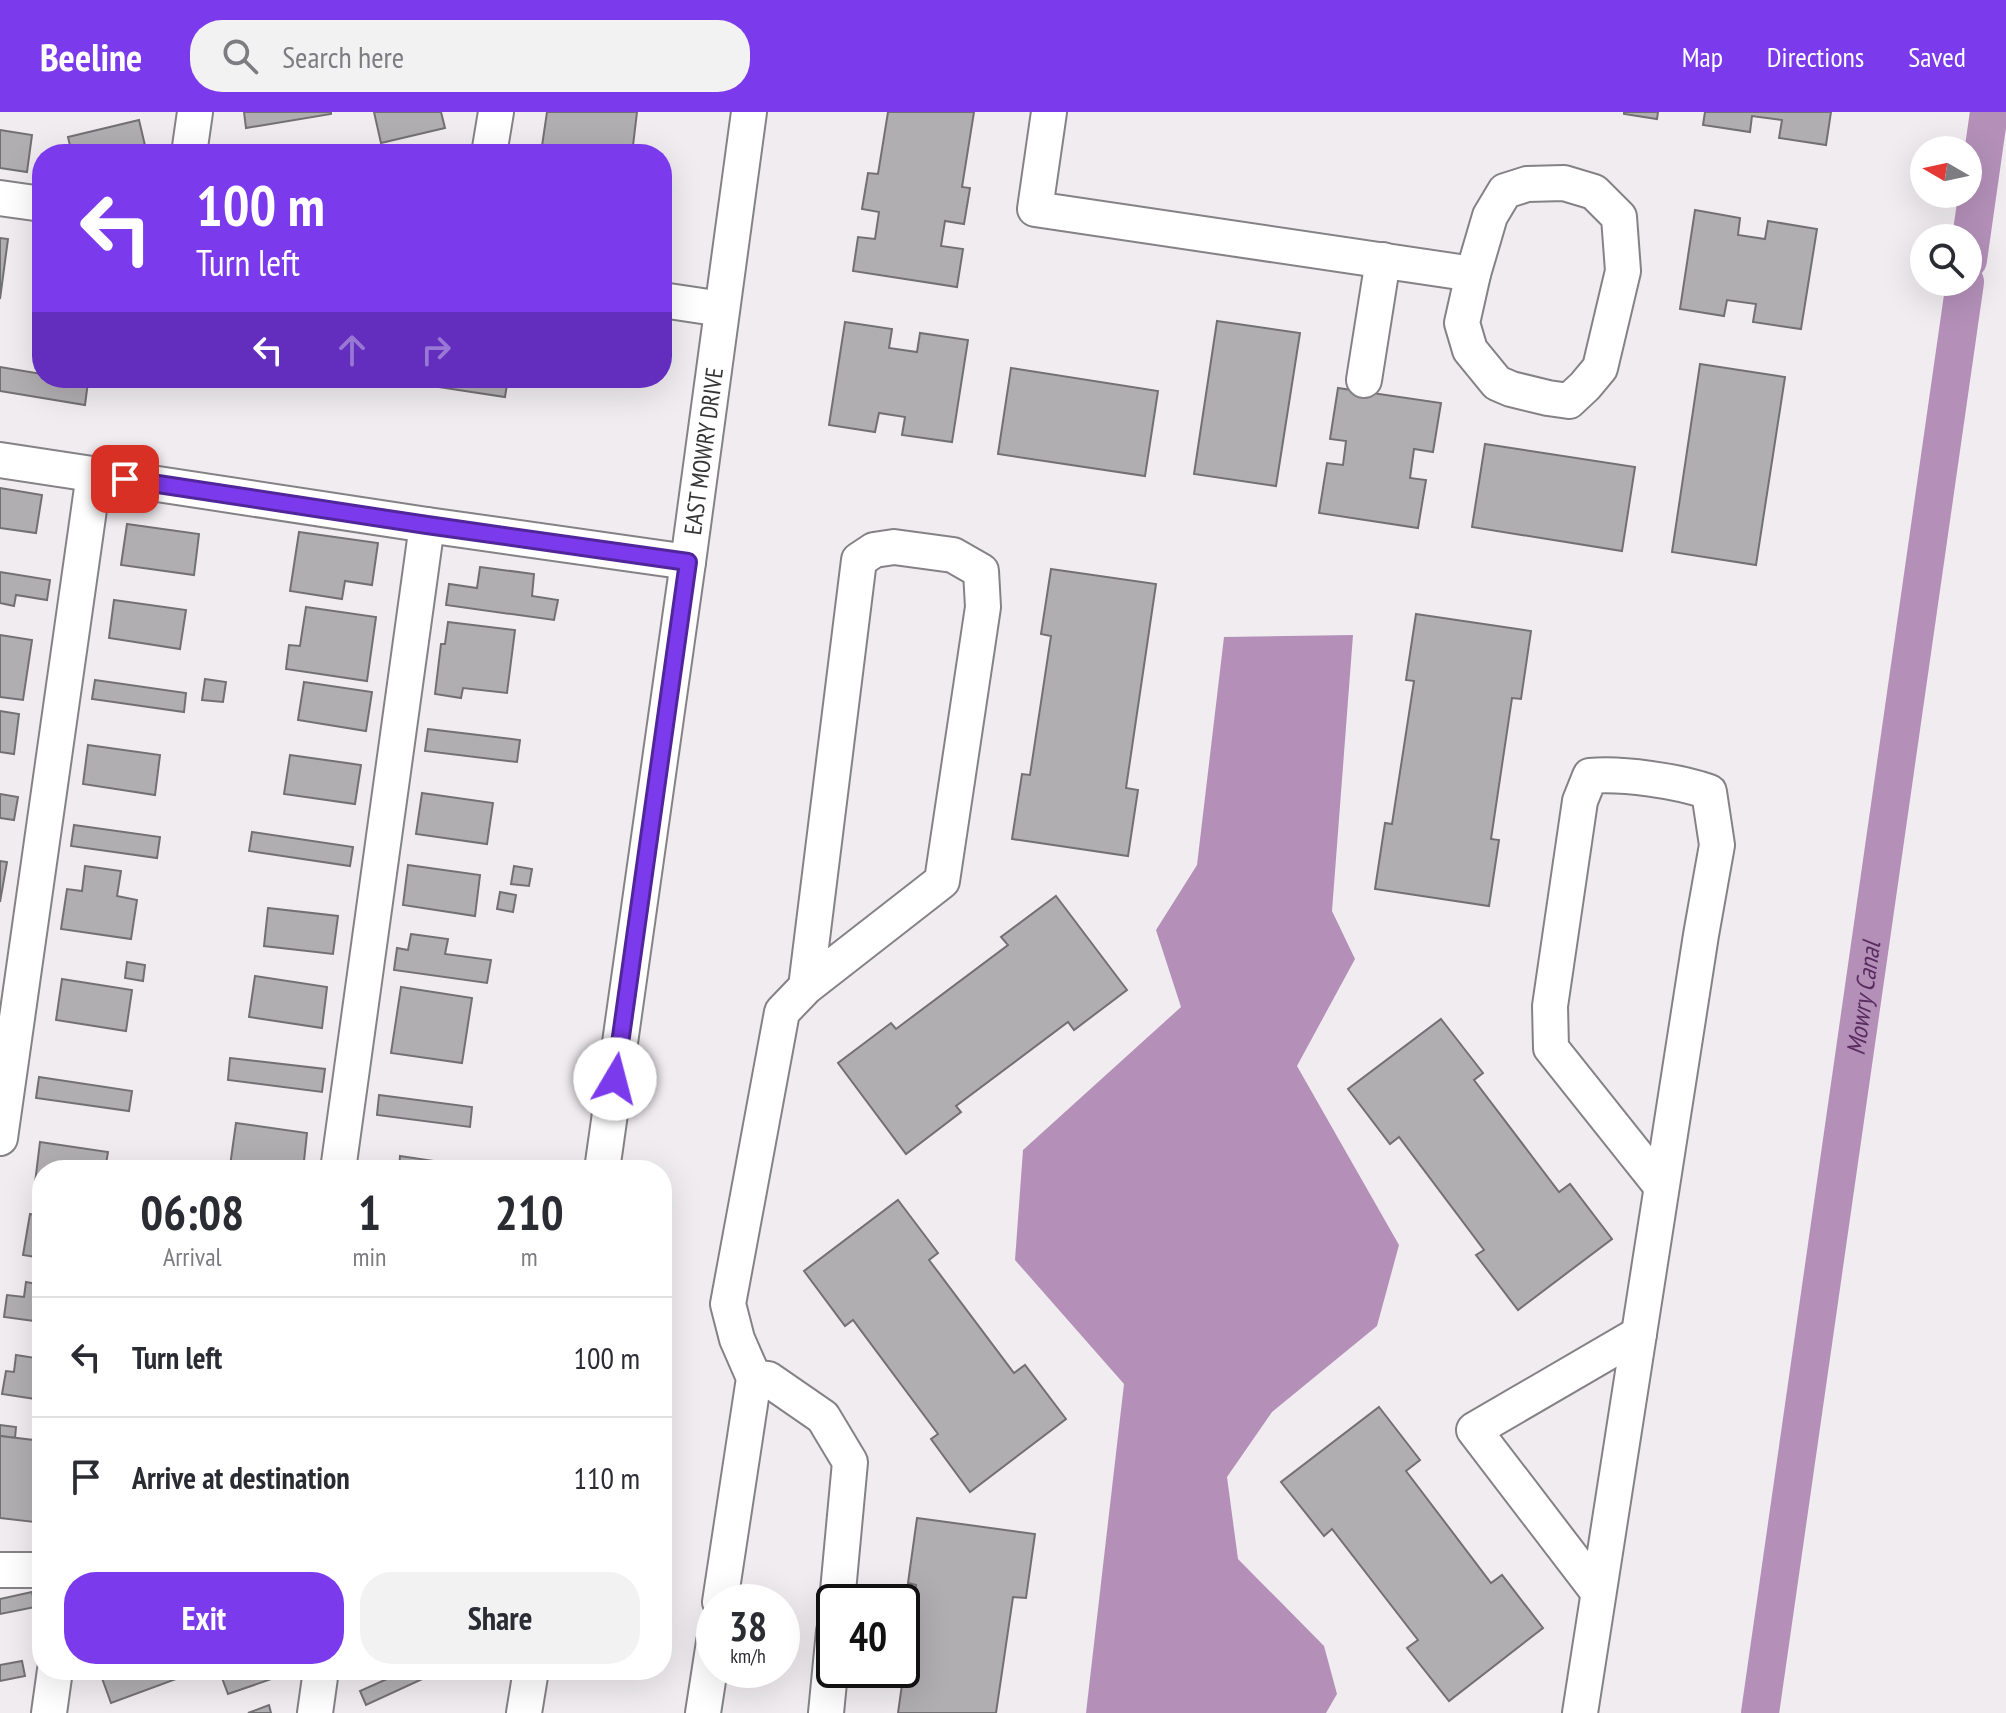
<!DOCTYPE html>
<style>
body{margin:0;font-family:"PT Sans Narrow",sans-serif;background:#f2f2f3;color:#2b2b33;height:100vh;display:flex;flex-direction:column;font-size:30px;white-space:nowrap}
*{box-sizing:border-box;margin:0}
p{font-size:26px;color:#7c7c81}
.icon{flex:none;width:44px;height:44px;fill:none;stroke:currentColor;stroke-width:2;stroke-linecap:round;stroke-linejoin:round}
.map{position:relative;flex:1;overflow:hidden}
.sheet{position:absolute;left:32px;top:1048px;width:640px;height:520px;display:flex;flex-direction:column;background:#fff;border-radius:32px;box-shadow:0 8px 32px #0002}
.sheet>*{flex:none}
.guide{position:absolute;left:32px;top:32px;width:640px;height:244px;border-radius:32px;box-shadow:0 8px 32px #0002;background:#7c3aed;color:#fff;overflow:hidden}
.needle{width:52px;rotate:279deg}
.controls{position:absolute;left:1910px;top:24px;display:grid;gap:16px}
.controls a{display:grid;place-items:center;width:72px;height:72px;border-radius:50%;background:#fff;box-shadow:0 8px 32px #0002;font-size:40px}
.speed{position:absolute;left:696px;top:1472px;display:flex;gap:16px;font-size:40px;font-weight:700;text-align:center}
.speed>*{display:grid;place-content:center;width:104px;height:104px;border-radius:50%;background:#fff;box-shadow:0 8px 32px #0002;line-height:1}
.speed small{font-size:20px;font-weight:400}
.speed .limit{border:4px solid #111;border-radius:12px;background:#fff;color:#111}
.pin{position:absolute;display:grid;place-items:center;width:68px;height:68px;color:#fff;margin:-34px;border-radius:16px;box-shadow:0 4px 12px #0006}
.me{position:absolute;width:88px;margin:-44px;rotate:8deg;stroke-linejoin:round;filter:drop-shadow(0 0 6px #0008)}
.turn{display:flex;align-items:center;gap:28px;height:168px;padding:0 32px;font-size:36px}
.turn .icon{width:104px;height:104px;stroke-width:2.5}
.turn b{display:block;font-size:56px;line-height:68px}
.lanes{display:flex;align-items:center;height:76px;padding:0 32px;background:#0003;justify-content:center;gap:40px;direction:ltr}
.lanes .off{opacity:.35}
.eta{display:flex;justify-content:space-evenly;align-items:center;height:136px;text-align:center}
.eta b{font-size:48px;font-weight:700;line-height:56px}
.primary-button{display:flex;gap:16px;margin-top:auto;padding:16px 32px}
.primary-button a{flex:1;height:92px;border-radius:32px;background:#7c3aed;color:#fff;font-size:32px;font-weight:700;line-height:92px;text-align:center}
.primary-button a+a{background:#f2f2f3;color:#2b2b33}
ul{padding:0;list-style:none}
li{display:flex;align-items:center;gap:24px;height:120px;padding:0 32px;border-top:2px solid #e1e1e2}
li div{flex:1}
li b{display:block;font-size:30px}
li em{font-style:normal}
header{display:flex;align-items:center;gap:48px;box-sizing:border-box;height:112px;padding:0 40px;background:#7c3aed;color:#fff}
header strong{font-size:38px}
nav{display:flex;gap:44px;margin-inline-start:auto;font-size:28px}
.search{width:560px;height:72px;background:#f2f2f3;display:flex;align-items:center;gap:20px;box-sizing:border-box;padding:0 28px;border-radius:32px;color:#7c7c81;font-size:30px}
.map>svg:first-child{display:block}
.water{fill:#b490b9}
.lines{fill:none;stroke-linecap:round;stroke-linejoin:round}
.canal{stroke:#b490b9;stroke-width:38}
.building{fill:#b1aeb2;stroke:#737074;stroke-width:2}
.minor-casing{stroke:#858285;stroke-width:38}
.minor{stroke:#fff;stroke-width:34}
.route-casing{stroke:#51269a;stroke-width:20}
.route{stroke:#7c3aed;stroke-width:14}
.labels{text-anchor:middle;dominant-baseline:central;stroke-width:8;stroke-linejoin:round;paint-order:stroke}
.street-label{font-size:24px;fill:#353436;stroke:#fff}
.water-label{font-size:26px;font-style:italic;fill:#5a2d61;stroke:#fff}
</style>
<header>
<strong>Beeline</strong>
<div class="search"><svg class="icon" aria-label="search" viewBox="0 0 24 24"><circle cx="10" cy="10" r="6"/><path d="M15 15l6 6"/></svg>Search here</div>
<nav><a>Map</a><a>Directions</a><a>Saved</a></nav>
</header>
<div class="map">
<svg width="2006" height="1601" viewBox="0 0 2006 1601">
<rect width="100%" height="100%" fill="#f0ecf0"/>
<!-- water -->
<polygon class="water" points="1353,523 1332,799 1355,847 1297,954 1399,1133 1377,1214 1272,1300 1227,1365 1238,1447 1324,1534 1337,1582 1326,1601 1086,1601 1124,1272 1015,1148 1023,1038 1181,895 1156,818 1197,753 1224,525"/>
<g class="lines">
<!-- canal -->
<g class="canal">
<polyline points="1968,148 1989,0"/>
<path id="s1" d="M1760 1601 1965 170"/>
</g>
</g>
<!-- building -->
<g class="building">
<polygon points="244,0 331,0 331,2 246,16"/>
<polygon points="374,0 441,0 445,16 381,31"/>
<polygon points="547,0 637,0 632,42 605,42 542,34"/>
<polygon points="888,0 974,0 962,75 970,76 964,112 945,109 941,134 963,137 957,175 853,159 858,125 875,127 879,100 862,97 868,61 878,62"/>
<polygon points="1624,0 1658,0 1657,7 1624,2"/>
<polygon points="1705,0 1831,0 1826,33 1779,26 1782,8 1752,4 1750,20 1703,13"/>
<polygon points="139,8 147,42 72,42 68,25"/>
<polygon points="0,18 32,23 27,60 0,56"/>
<polygon points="1695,98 1740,106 1738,123 1765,127 1768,109 1817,117 1801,217 1753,210 1756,192 1727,188 1724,204 1680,197"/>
<polygon points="0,126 8,127 0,187"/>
<polygon points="1217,209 1300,221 1276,374 1194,362"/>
<polygon points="845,210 892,217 889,236 917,240 920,221 968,228 952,330 902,323 905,305 879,301 875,320 829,313"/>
<polygon points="1700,252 1785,265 1756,453 1672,440"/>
<polygon points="0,255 42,262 42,266 65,266 88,270 85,293 0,279"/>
<polygon points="1011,256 1158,279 1145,364 998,342"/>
<polygon points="426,266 508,266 505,285 425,273"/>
<polygon points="1338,276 1441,291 1433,340 1414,337 1410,366 1426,368 1418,416 1319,401 1327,351 1343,353 1346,329 1330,327"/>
<polygon points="1485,332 1635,355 1622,439 1472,415"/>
<polygon points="0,376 42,383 36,421 0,416"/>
<polygon points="127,412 199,422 194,463 121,453"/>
<polygon points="299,420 378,431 372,473 345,469 342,487 290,479"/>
<polygon points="480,455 534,462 532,484 558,488 554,508 446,493 449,472 477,476"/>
<polygon points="1051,457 1156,472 1126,676 1138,678 1128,744 1012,727 1022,662 1030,663 1051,524 1041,522"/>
<polygon points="0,460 50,468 47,488 16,483 14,494 0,491"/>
<polygon points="114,488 186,498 180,537 109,526"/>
<polygon points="306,495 376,505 367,569 286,557 289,533 300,534"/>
<polygon points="1416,502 1531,519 1521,587 1512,586 1491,727 1499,728 1489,794 1375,777 1385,711 1392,712 1414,569 1406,568"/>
<polygon points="448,510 515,518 507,581 463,576 461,586 435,582 441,532 445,532"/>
<polygon points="0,523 32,528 23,588 0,585"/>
<polygon points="205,567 226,570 223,590 202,588"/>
<polygon points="95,568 186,581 184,600 92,587"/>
<polygon points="304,570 372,580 366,619 298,608"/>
<polygon points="0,599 19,602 14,642 0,640"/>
<polygon points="428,617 520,628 517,650 425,639"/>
<polygon points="88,633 160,643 155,683 83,672"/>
<polygon points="290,643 361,653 355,692 284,682"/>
<polygon points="422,681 493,691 487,732 416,722"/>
<polygon points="0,682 18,685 14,708 0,706"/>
<polygon points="74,713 160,725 157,746 71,734"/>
<polygon points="252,720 353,735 350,754 249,739"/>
<polygon points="0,749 7,750 0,790"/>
<polygon points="408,753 480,763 475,804 403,793"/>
<polygon points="85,754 121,759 117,784 137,788 131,827 61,817 67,777 82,779"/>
<polygon points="514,754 532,757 529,774 511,772"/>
<polygon points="500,780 516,783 513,800 497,797"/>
<polygon points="1056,784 1127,878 1074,918 1068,910 956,994 961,1000 906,1042 838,951 891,911 896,917 1008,833 1001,825"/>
<polygon points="268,796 338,804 333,842 264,834"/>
<polygon points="411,822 448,827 445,842 491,848 487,871 394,858 397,836 408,838"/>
<polygon points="127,850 145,853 143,869 125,866"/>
<polygon points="255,864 327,875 322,916 249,905"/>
<polygon points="62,867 132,878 126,919 56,908"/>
<polygon points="401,875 472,886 462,951 391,941"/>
<polygon points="1441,907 1483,961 1474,968 1559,1080 1570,1072 1612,1127 1518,1198 1476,1143 1484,1138 1399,1025 1390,1032 1348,977"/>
<polygon points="230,946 325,957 322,980 228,968"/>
<polygon points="39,965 132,979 129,999 36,986"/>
<polygon points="379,983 472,995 470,1015 377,1003"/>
<polygon points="236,1011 307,1021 303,1058 262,1058 230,1054"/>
<polygon points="40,1030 108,1040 105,1058 42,1058 42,1072 35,1071"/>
<polygon points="400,1044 441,1050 440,1058 399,1058"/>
<polygon points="898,1088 938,1141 929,1148 1014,1261 1025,1253 1066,1307 970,1380 931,1327 938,1322 853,1208 845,1214 804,1159"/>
<polygon points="30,1102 42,1104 42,1146 23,1143"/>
<polygon points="26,1170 42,1173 42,1210 4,1205 7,1183 24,1185"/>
<polygon points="16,1243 42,1247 42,1288 2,1282 6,1259 14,1260"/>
<polygon points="1379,1295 1420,1348 1406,1359 1491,1471 1502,1463 1543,1516 1449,1589 1407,1536 1418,1528 1332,1417 1324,1424 1281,1370"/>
<polygon points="0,1313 16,1315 15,1326 0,1324"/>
<polygon points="0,1324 42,1329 34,1410 0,1406"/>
<polygon points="917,1406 1035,1422 1026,1486 1013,1485 996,1601 898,1601 916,1473 908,1471"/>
<polygon points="32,1480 35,1495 0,1502 0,1487"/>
<polygon points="22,1549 25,1564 0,1569 0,1553"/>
<polygon points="99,1558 185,1558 187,1563 111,1591"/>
<polygon points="219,1558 284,1558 286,1562 228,1582"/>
<polygon points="407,1558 428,1558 431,1563 366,1593 360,1579"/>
<polygon points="269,1593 271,1601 248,1601"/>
</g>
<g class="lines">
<defs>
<g id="minor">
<polyline points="1049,0 1035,97 1473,162"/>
<polyline points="189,42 195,0"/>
<polyline points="489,42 496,0"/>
<polygon points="1564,71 1594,80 1619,105 1623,159 1600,256 1585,274 1569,289 1548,286 1511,277 1497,271 1470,238 1462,211 1473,162 1490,104 1505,79 1527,72"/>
<polyline points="0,86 42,92"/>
<polyline points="662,188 722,197"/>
<polyline points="1364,268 1383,148"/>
<polyline points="0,348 427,413 688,450"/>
<polyline points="0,1026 94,362"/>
<polyline points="338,1058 427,413"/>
<path id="s2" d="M602 1058 688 450 749 0"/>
<polyline points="754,1266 768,1267 823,1305 850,1350 837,1490"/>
<polyline points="0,1458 42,1458"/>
<polyline points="1598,1480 1474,1318 1639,1222"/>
<polyline points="720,1490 754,1266 737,1227 728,1192 782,900 806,875 942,769 983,495 981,459 953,443 894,435 874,438 859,448 806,875"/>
<polyline points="49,1601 55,1558"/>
<polyline points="315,1601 321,1558"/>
<polyline points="524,1601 531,1558"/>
<polyline points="703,1601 714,1530"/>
<polyline points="826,1601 834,1519"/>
<path d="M1580 1601 1701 823 1717 733 1709 680C1678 669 1622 661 1590 664L1580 689 1550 894 1551 936 1661 1074"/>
</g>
</defs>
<!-- minor casing -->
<use href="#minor" class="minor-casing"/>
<!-- minor -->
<use href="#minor" class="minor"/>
</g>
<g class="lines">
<defs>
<polyline id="route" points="125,367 427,413 688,450 615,967"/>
</defs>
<!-- route casing -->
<use href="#route" class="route-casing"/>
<!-- route -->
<use href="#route" class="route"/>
</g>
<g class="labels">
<!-- street labels -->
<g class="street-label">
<text stroke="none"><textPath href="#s2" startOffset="726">EAST MOWRY DRIVE</textPath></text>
</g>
<!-- water labels -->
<g class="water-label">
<text stroke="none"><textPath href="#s1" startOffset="722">Mowry Canal</textPath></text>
</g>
</g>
</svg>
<div class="controls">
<a><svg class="needle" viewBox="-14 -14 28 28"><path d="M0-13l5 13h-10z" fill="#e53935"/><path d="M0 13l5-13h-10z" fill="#7c7c81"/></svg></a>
<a><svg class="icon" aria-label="search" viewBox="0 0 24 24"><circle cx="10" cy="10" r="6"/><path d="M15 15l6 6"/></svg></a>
</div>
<div class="speed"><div>38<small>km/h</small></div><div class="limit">40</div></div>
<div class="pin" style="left:125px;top:367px;background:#d93025"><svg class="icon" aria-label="arrive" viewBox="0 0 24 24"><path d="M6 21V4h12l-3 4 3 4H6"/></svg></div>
<svg class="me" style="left:615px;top:967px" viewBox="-20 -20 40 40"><circle r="19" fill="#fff"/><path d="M0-13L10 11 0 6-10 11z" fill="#7c3aed"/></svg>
<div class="guide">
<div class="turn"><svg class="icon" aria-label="left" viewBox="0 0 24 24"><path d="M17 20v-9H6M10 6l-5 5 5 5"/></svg><div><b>100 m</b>Turn left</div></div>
<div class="lanes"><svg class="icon" aria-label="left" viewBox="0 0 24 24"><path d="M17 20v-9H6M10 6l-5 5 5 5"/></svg><svg class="icon off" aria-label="ahead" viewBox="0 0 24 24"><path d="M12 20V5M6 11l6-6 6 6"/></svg><svg class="icon off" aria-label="right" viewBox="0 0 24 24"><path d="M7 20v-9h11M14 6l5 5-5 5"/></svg></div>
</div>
<section class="sheet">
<div class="eta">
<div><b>06:08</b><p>Arrival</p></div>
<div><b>1</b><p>min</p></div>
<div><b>210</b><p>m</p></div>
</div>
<ul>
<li><svg class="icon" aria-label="left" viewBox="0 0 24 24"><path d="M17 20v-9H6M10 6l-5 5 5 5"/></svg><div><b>Turn left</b></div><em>100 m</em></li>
<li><svg class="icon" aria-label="arrive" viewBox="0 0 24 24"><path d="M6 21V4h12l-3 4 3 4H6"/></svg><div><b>Arrive at destination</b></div><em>110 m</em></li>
</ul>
<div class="primary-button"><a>Exit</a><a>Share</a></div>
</section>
</div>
